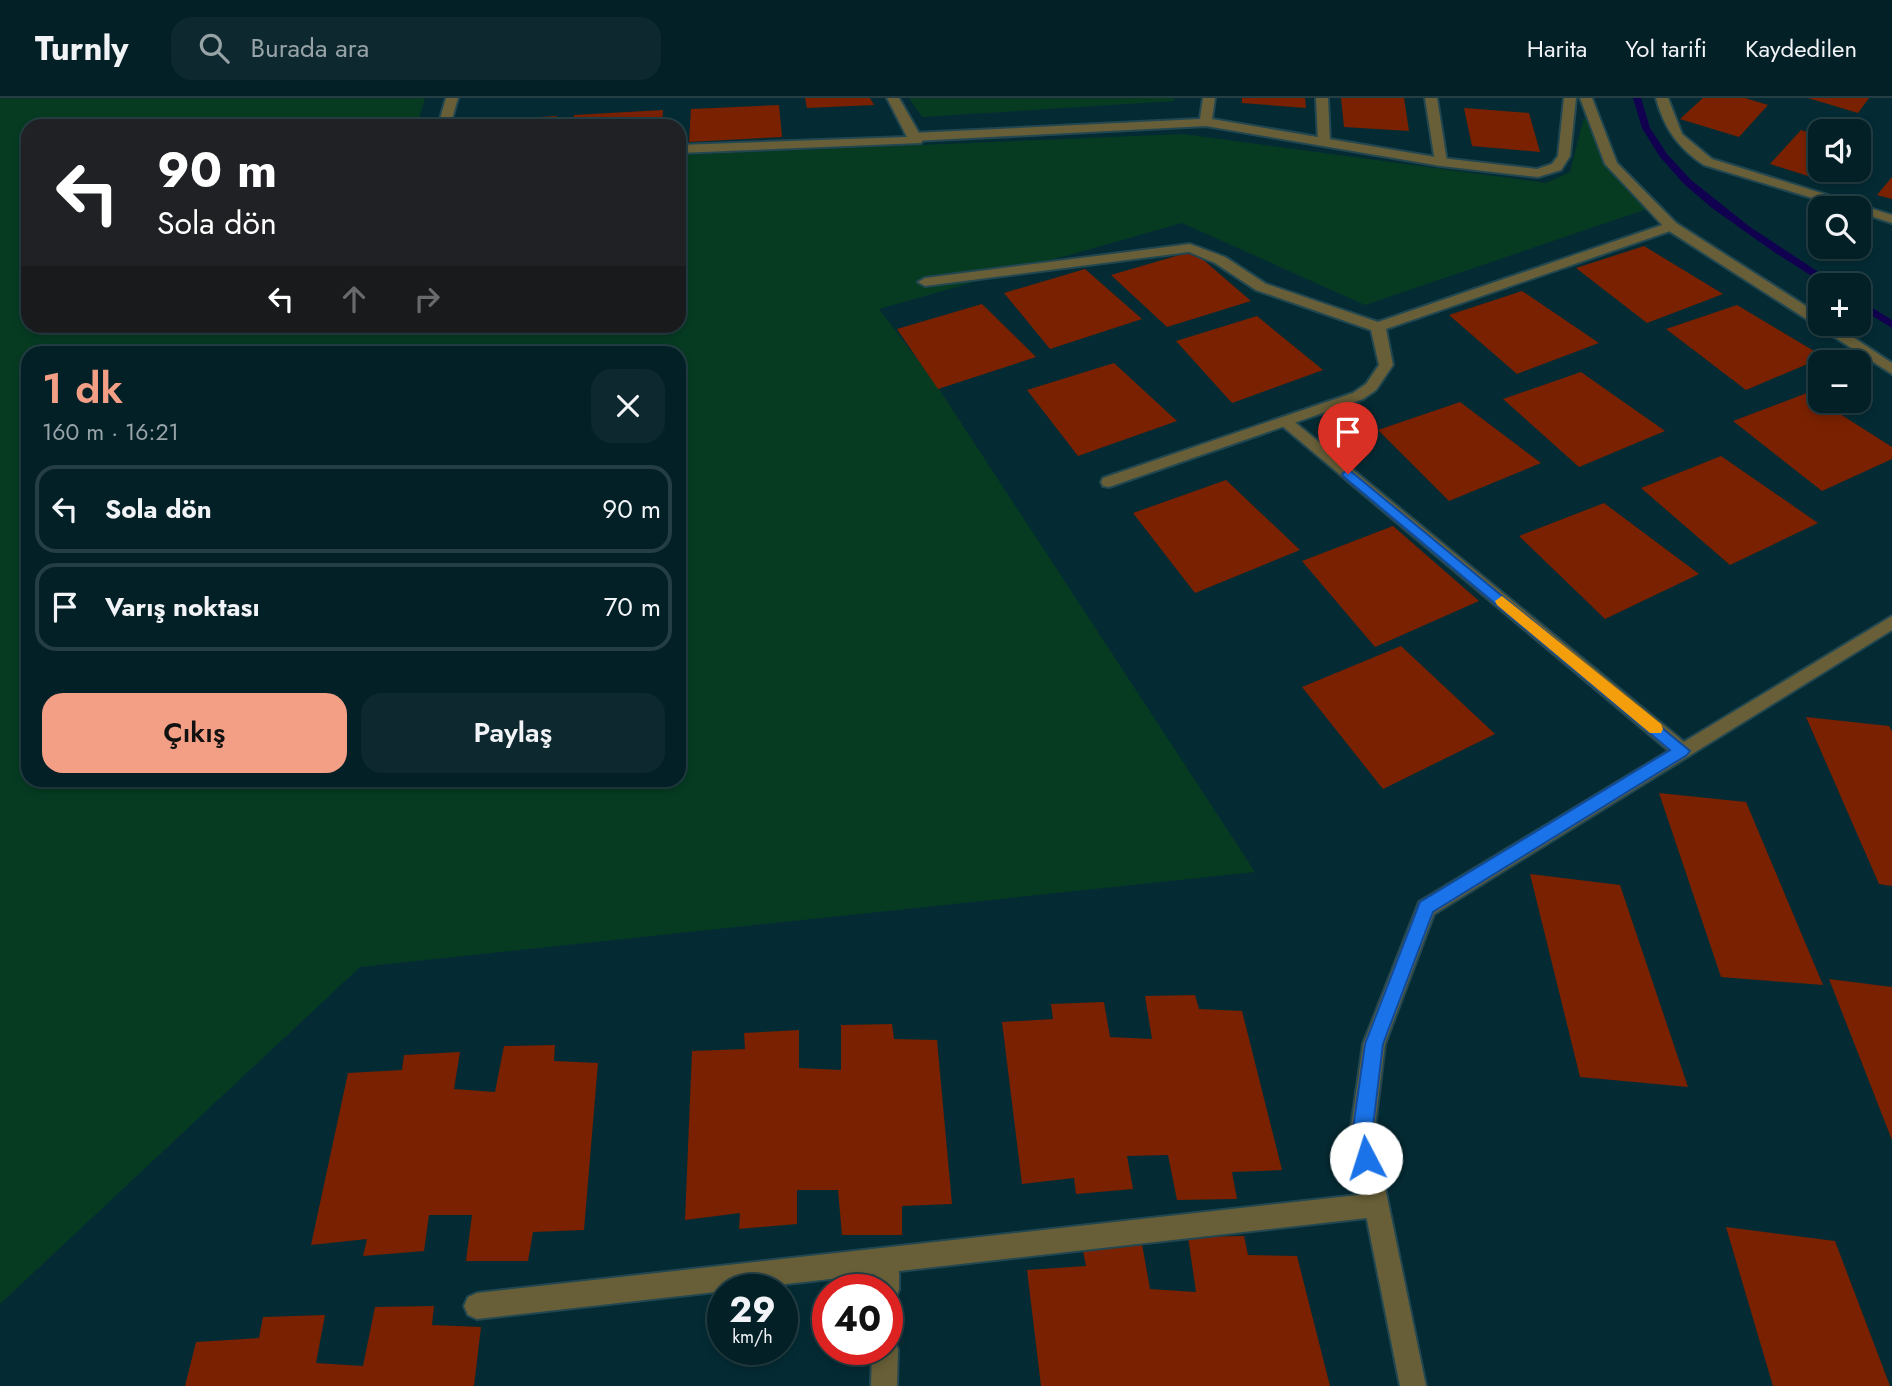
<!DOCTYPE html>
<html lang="tr">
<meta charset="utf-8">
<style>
body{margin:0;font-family:Jost,sans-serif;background:#0d282f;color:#f1f3f6;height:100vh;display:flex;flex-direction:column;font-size:26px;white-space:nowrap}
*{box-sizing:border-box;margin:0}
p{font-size:23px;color:#97a3a7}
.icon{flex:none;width:38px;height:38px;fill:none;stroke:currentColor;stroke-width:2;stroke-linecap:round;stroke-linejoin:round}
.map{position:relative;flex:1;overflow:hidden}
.drawer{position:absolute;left:21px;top:248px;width:665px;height:441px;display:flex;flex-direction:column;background:#032027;border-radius:21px;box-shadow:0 4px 10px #0003,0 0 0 2px #243e44}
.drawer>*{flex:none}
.hud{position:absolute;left:21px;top:21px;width:665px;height:214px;border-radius:21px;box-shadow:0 4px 10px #0003,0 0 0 2px #243e44;background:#202124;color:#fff;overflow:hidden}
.controls{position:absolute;left:1808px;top:21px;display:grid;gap:14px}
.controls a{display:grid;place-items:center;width:63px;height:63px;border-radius:14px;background:#032027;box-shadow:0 4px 10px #0003,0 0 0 2px #243e44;font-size:35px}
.speed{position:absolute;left:707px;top:1176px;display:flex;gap:14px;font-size:35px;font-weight:700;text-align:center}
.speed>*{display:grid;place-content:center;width:91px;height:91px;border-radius:50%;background:#032027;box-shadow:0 4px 10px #0003,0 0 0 2px #243e44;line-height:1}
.speed small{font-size:18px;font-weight:400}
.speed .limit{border:10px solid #d22;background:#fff;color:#111}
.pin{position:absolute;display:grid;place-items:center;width:60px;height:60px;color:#fff;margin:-72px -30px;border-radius:50% 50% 50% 0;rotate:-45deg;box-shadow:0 0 7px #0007}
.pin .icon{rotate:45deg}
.me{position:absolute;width:77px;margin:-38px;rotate:355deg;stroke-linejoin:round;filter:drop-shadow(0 0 5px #0008)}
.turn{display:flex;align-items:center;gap:24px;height:147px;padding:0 21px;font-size:32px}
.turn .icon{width:91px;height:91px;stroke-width:2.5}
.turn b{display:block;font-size:49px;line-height:60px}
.lanes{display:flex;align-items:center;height:66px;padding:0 21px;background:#0003;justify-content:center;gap:35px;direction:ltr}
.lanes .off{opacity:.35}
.round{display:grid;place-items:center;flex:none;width:74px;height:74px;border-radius:21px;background:#0d282f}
.headline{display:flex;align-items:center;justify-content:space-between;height:119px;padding:0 21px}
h1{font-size:42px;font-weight:600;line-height:52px;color:#f39f85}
.action{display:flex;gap:14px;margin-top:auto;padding:14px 21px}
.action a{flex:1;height:80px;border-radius:21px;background:#f39f85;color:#111;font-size:28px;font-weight:600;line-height:80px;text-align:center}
.action a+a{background:#0d282f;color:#f1f3f6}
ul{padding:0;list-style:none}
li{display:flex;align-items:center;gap:21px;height:88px;margin:0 14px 10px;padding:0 7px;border:4px solid #243e44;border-radius:21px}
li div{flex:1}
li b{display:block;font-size:26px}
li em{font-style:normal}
header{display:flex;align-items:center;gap:42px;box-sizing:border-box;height:98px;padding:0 35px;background:#032027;border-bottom:2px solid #243e44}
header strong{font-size:33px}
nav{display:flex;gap:38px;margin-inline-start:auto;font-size:24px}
.search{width:490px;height:63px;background:#0d282f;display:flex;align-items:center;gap:18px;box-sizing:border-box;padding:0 24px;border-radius:21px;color:#97a3a7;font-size:26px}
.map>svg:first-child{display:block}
.green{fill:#063b22;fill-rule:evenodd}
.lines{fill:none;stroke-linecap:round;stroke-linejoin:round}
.stream{fill:#11004f;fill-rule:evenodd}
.building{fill:#792101}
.service-casing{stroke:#224750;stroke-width:4}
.minor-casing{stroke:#224750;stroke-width:4}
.tertiary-casing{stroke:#224750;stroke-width:4}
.service{fill:#685f38;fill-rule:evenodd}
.minor{fill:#685f38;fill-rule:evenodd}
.tertiary{fill:#685f38;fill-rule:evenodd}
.route{fill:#1a73e8;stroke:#114b97;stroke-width:2}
.slow{fill:#f59e0b}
</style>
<header>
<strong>Turnly</strong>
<div class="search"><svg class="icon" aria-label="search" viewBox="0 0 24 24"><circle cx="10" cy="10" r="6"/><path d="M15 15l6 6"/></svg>Burada ara</div>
<nav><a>Harita</a><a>Yol tarifi</a><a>Kaydedilen</a></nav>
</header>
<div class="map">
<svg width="1892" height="1288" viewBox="0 0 1892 1288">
<rect width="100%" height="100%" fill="#042b34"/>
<!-- green -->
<g class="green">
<path d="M0 0H425L417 28H28V228H679V57L1183 36 1546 85 1570 74 1584 19 1647 111 1365 207 1182 125 879 211 933 282 1255 774 360 869 0 1206ZM28 256H679V682H28Z"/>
<polygon points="909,0 1174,0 1174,3 922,19"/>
</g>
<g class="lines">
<!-- stream -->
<g class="stream">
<polygon points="1633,0 1641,0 1650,30 1667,56 1691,82 1750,129 1838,187 1826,187 1774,154 1712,110 1684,86 1660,59 1642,30"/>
<polygon points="1858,201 1892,222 1892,230 1858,209"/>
</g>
</g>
<!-- building -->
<g class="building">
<polygon points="805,0 870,0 874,7 807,10"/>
<polygon points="1242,0 1305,0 1306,10 1242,5"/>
<polygon points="1341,0 1404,0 1409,33 1344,29"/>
<polygon points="1703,0 1745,0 1768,7 1739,39 1680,21"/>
<polygon points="1808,0 1869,0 1858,15"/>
<polygon points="779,7 782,39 689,44 691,11"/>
<polygon points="1464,10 1529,15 1540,54 1472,48"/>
<polygon points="663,12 662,28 572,28 574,17"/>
<polygon points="557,18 555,28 465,28 466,23"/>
<polygon points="1801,32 1820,38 1820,72 1844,72 1833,86 1770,66"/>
<polygon points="1892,79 1892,101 1877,97"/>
<polygon points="1644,148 1723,196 1647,225 1576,170"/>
<polygon points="1193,153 1251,203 1167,229 1111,177"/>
<polygon points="1085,171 1142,221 1050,251 1004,195"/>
<polygon points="1522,193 1599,245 1517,276 1449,217"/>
<polygon points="982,206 1036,259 938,291 897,231"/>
<polygon points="1737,207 1824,259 1746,292 1666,231"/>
<polygon points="1257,218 1323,272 1232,305 1176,243"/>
<polygon points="1114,265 1177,323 1078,358 1027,292"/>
<polygon points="1581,274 1665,333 1579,369 1503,301"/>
<polygon points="1807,295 1892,349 1892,361 1822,393 1733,323"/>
<polygon points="1460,304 1541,365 1449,403 1378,332"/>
<polygon points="1721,358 1818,425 1730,467 1641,390"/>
<polygon points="1226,382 1300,452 1195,495 1133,415"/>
<polygon points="1604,405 1699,476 1605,521 1519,438"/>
<polygon points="1393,428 1479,503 1375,549 1302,463"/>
<polygon points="1401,548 1495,636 1383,691 1302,589"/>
<polygon points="1806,619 1889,628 1892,633 1892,788 1879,786"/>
<polygon points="1659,695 1746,704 1823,887 1721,879"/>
<polygon points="1530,776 1620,787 1688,989 1580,979"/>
<polygon points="1829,881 1892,889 1892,1042"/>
<polygon points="1195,897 1199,911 1242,913 1282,1072 1232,1074 1237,1101 1177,1102 1168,1057 1127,1058 1133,1091 1076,1096 1074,1080 1022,1086 1002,924 1053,921 1051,906 1104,904 1110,939 1152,941 1145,898"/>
<polygon points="892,926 894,941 937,942 952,1106 902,1108 902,1137 842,1137 838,1092 797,1092 797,1126 739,1131 740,1115 685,1122 692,953 745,951 744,935 799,932 799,970 841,972 841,927"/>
<polygon points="555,947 554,963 598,965 584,1132 533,1134 528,1163 466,1163 472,1117 429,1117 424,1153 363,1158 367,1141 311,1147 348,975 402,972 404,957 460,954 454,991 495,994 504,948"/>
<polygon points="1726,1129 1835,1143 1890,1288 1773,1288"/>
<polygon points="1244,1138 1248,1157 1297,1158 1330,1288 1041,1288 1027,1172 1086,1168 1082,1148 1142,1146 1150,1191 1196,1194 1188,1139"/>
<polygon points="434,1208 432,1227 481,1229 474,1288 185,1288 196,1244 259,1240 263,1219 325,1217 316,1265 363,1268 375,1209"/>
</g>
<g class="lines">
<defs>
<g id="service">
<polygon points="446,0 458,0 450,28 438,28"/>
<polygon points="887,0 899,0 923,42 921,45 679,55 679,47 907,39"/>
<polygon points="1316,0 1328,0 1330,44 1324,48 1318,44"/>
<polygon points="1425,0 1437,0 1447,64 1445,67 1437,67 1435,64"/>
<polygon points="1671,124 1676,125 1676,131 1386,231 1393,267 1376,292 1363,301 1109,389 1103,388 1101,384 1103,380 1353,295 1366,286 1379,267 1371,232 1256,192 1215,165 1189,154 925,188 918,184 925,180 1190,146 1225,159 1266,186 1378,224"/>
<polygon points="1376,1095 1385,1098 1388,1107 1385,1116 1376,1119 899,1173 899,1192 895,1201 887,1204 887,1192 873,1192 874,1176 477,1221 468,1217 464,1208 468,1199 477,1195"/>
<polygon points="887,1239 894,1242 898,1251 897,1288 871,1288 872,1251 887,1251"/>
</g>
<g id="minor">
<polygon points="1203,0 1215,0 1212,21 1441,60 1537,71 1552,66 1558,58 1564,0 1576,0 1570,58 1561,72 1538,79 1441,68 1206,28 913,43 907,39 913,35 1200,21"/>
<polygon points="1580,0 1592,0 1617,65 1676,125 1820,217 1820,226 1833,226 1892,265 1892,276 1666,131 1605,66"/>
<path d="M1656 0H1668L1682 36 1712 61 1892 117V125L1858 114V110H1845L1704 67C1678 50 1664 30 1656 0Z"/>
<polygon points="1286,319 1291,321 1689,648 1692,653 1689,658 1682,661 1675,658 1281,327 1278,324"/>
</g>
<polygon id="tertiary" points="1892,518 1892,532 1434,816 1385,946 1374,1036 1426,1288 1400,1288 1350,1036 1363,946 1419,804"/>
</defs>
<!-- service casing -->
<use href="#service" class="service-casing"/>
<!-- minor casing -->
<use href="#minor" class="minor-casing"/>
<!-- tertiary casing -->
<use href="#tertiary" class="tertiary-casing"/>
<!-- service -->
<use href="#service" class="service"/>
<!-- minor -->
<use href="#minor" class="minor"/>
<!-- tertiary -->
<use href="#tertiary" class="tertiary"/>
</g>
<!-- route -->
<polygon class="route" points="1348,371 1690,653 1687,657 1433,814 1383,946 1372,1037 1376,1060 1373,1067 1366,1069 1359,1067 1352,1037 1365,946 1420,804 1670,652 1344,379 1342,376"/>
<!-- slow -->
<polygon class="slow" points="1502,498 1661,626 1663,631 1661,635 1650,635 1497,507 1495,503"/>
</svg>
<div class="controls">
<a><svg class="icon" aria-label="sound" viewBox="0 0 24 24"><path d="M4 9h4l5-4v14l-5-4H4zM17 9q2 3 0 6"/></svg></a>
<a><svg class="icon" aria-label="search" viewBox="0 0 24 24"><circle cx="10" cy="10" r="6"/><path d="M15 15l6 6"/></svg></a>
<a>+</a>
<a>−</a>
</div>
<div class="speed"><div>29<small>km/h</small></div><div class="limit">40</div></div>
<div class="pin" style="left:1348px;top:376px;background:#d93025"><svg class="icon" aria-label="arrive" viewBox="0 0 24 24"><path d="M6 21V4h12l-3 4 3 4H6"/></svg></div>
<svg class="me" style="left:1366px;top:1060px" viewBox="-20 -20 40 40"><circle r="19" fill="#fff"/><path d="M0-13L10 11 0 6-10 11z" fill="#1a73e8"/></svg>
<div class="hud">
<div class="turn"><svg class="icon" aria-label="left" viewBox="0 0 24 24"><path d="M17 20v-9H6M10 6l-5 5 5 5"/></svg><div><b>90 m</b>Sola dön</div></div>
<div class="lanes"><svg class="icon" aria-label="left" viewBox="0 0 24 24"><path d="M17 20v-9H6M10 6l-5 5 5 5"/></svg><svg class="icon off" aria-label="ahead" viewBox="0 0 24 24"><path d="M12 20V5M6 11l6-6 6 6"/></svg><svg class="icon off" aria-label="right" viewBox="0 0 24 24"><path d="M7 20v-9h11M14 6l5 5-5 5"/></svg></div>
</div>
<section class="drawer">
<div class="headline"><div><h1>1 dk</h1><p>160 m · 16:21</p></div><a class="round"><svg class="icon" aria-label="close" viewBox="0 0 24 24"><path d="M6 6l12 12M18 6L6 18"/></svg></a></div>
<ul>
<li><svg class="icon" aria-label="left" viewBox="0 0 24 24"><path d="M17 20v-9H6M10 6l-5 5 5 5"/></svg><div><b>Sola dön</b></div><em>90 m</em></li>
<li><svg class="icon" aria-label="arrive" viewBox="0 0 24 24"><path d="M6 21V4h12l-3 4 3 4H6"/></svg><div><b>Varış noktası</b></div><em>70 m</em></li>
</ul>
<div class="action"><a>Çıkış</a><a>Paylaş</a></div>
</section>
</div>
